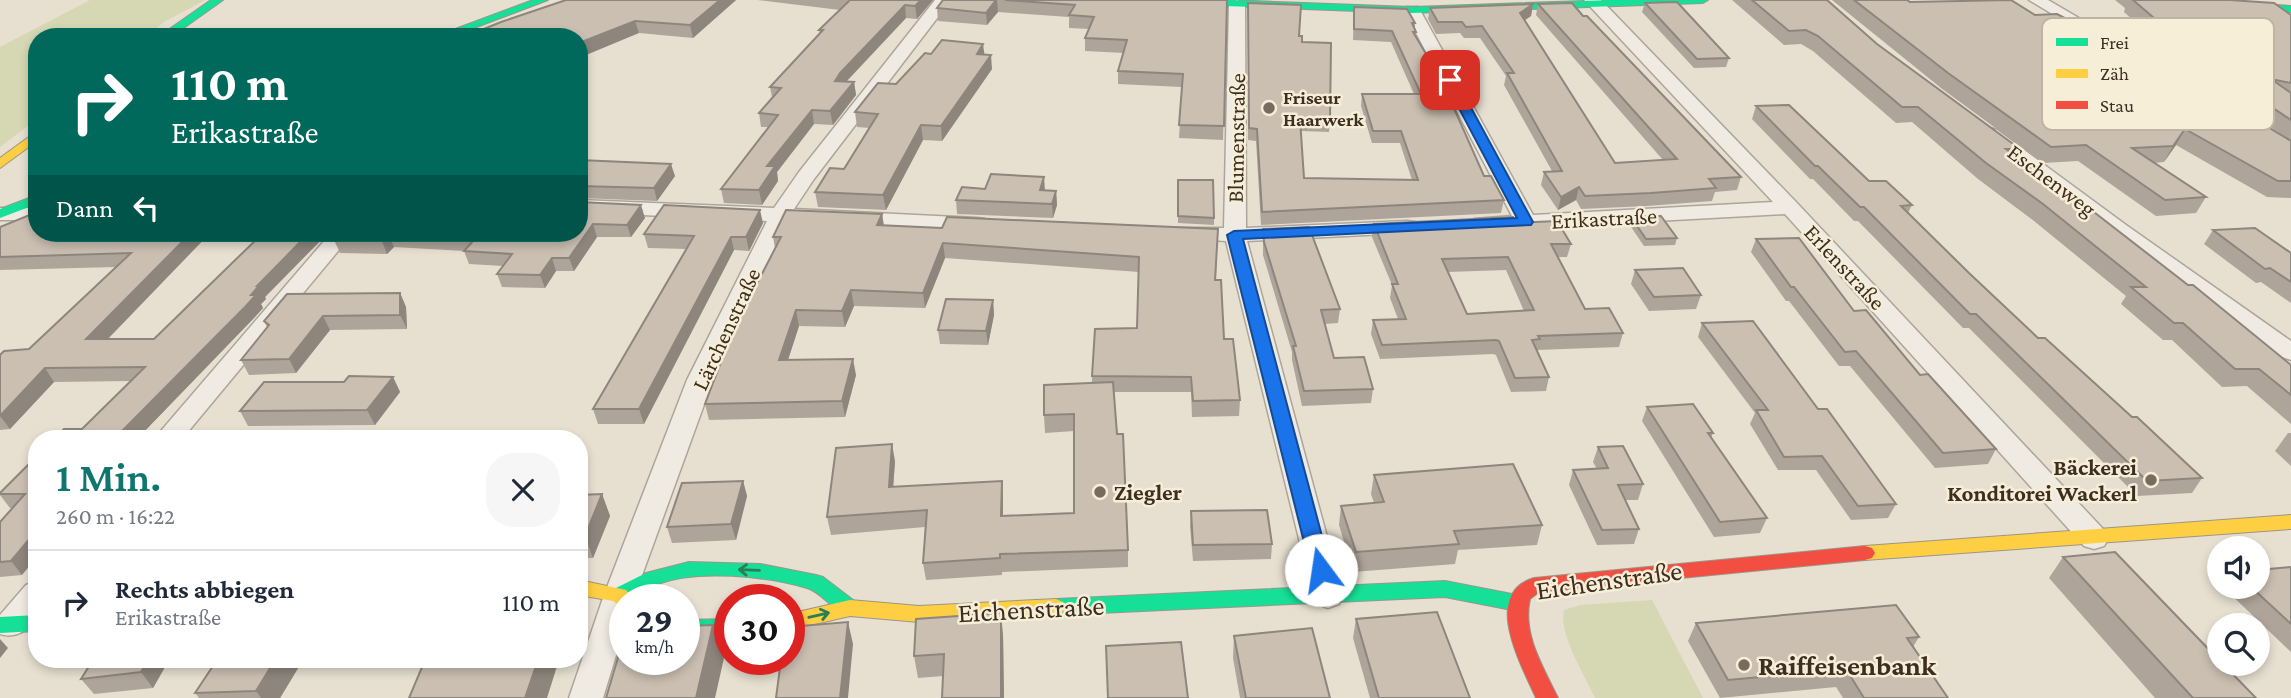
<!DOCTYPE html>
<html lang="de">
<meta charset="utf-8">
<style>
body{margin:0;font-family:"Crimson Pro",serif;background:#f6f6f7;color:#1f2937;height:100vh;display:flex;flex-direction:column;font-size:26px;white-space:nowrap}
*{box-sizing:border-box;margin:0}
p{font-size:23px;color:#747a83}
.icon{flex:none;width:38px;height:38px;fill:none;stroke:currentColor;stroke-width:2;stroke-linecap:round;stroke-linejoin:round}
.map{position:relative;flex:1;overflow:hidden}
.side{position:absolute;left:28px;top:430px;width:560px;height:238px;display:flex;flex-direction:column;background:#fff;border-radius:28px;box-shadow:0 4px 10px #0003}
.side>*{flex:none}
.hud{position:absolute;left:28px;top:28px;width:560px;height:214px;border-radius:28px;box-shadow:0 4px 10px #0003;background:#00695c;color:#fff;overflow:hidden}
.buttons{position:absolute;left:2207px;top:536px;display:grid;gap:14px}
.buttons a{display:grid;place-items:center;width:63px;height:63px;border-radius:50%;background:#fff;box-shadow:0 4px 10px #0003;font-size:35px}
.speed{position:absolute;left:609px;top:584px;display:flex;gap:14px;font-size:35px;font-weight:700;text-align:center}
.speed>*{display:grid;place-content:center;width:91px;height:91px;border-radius:50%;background:#fff;box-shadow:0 4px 10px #0003;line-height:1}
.speed small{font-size:18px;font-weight:400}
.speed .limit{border:10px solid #d22;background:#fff;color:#111}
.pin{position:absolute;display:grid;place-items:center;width:60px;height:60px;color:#fff;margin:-30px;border-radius:14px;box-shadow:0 4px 10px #0006}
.me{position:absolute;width:77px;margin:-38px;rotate:346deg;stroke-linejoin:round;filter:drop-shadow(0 0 5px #0008)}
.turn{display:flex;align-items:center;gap:24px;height:147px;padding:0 28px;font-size:32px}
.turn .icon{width:91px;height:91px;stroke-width:2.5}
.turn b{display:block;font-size:49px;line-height:60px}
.then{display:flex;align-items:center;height:66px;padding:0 28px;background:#0003;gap:14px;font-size:26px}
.round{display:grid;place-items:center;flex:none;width:74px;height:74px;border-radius:28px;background:#f6f6f7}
.summary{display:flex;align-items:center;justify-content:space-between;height:119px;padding:0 28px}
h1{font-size:42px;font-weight:600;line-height:52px;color:#0f766e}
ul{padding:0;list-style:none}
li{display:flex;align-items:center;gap:21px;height:105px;padding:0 28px;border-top:2px solid #e0e1e3}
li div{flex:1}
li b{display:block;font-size:26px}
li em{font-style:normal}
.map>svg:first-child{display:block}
.green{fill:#d6d7b3}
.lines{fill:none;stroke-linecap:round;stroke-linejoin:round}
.street-casing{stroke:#ada599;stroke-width:3}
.fast-casing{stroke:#9c958a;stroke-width:2}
.slow-casing{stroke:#9c958a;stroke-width:2}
.jam-casing{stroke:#9c958a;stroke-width:2}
.street{fill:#efebe3;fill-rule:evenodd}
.fast{fill:#16e098;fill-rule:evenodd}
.slow{fill:#ffcf43;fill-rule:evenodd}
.jam{fill:#f24e42;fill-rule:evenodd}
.wall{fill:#afa499;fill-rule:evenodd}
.shaded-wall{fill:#8e867d}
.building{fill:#cbbfb2;stroke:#8e867d;stroke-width:2;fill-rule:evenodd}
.oneway{stroke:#2b7e56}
.route{fill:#1a73e8;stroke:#114b97;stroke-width:2}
.poi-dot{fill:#786c5e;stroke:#f7eed8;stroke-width:2.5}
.labels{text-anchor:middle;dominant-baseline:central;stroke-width:5;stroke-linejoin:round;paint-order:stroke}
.far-poi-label{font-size:19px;font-weight:bold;fill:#3d2e20;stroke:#f7eed8;text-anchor:start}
.street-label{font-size:23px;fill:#3d2e20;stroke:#f7eed8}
.poi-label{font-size:23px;font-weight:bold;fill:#3d2e20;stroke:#f7eed8;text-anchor:end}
.near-street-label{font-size:28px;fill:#3d2e20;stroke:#f7eed8}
.near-poi-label{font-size:28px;font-weight:bold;fill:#3d2e20;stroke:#f7eed8;text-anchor:start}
.key{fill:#f7eed8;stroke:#bfb4a1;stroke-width:2}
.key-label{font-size:19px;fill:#3d2e20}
</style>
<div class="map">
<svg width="2291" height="698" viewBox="0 0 2291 698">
<rect width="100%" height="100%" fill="#e7e0d1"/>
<!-- green -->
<g class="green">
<polygon points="90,0 205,0 164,22 145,37 37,37 37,119 0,147 0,47"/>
<path d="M1652 600 1703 698H1595C1585 676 1558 633 1564 610L1580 605Z"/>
</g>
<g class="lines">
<defs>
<g id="street">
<polygon points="935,0 951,0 814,179 794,209 977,218 985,219 988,224 985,229 977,230 787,222 713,380 633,600 625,600 625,626 603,698 569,698 604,595 687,380 767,221 579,212 579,200 774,208 799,172"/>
<polygon points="1237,0 1245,5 1246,228 1407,221 1415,222 1418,227 1415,232 1407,233 1247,241 1343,596 1339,604 1328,608 1317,604 1313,596 1226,241 1177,238 1174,233 1177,228 1224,228 1229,5"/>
<polygon points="1584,0 1601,0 1797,203 2104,530 2109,538 2104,546 2094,549 2084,546 1785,214 1526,228 1474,229 1471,224 1474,219 1512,216 1404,10 1406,7 1418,7 1420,10 1533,215 1773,202"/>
<polygon points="2029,0 2048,0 2137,52 2128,57 2122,56"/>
<polygon points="1990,128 1997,130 2126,225 2291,341 2291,360 2282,357 2110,235 1983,138 1980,134 1983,130"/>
<rect x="0" y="208" width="37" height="12"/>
<polygon points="331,233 353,233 182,439 154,439"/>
<path d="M37 581C37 591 40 607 36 615 30 631 15 639 0 634V615L26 585Z"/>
</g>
<g id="fast">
<polygon points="211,0 223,0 171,37 158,37"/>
<polygon points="533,0 548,0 450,37 434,37"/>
<polygon points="1140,0 1227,0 1412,7 1614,0 1708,0 1703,3 1412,13 1145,3"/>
<polygon points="2157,0 2206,0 2291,6 2291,12 2162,3"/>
<polygon points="37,195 37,204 0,218 0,209"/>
<path d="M689 562 760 564 816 575 823 577 857 603 860 608 857 613C837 620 825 593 807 588 766 576 698 569 658 584 644 590 632 598 619 603L612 600 609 595 612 590 646 573Z"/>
<polygon points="1445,581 1517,595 1524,598 1527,603 1524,608 1517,611 1445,597 1056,615 1049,612 1046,607 1049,602 1056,599"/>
<polygon points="37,615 37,631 0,633 0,617"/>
<polygon points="730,619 730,635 684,636 684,620"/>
</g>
<g id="slow">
<polygon points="37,131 37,141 0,168 0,158"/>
<polygon points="2291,515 2291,529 1865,560 1858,558 1855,553 1858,548 1865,546"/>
<polygon points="579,580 626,590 635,600 625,600 625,609 613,601 579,595"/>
<polygon points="1056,599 1063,602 1066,607 1063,612 1056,615 919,622 850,616 789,630 789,614 850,600 919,606"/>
</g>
<path id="jam" d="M1865 546 1872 548 1875 553 1872 558 1865 560 1539 592 1530 599C1522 634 1543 667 1558 698H1536C1522 666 1481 594 1534 578Z"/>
</defs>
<!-- street casing -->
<use href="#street" class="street-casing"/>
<!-- fast casing -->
<use href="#fast" class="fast-casing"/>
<!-- slow casing -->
<use href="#slow" class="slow-casing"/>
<!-- jam casing -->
<use href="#jam" class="jam-casing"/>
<!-- street -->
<use href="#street" class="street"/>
<!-- fast -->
<use href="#fast" class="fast"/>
<!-- slow -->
<use href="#slow" class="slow"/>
<!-- jam -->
<use href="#jam" class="jam"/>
</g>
<!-- wall -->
<g class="wall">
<polygon points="566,0 736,0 693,38 639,33"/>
<polygon points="757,0 933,0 917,19 906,18 847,81 854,82 856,95 833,125 814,124 777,172 778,181 762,205 724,203 721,189 768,127 761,127 759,113 772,97 770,87 820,34 819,30 840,10"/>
<polygon points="943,0 1227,0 1223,140 1179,138 1182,87 1118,84 1118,71 1124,53 1085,51 1085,38 1089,29 1069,28 1069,17 998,12 987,25 938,21 937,8"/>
<polygon points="1732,0 1827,0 1877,44 2020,149 2016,156 2291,365 2291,424 2247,386 2222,387 2172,340 2163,340 2121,304 2126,296 2034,221 1978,179 1912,122 1896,123 1813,51 1801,44 1784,45"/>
<polygon points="1832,0 1907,0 1910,2 2035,15 2285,137 2243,109 2141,50 2148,36 2151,36 2124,12 2125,8 2115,0 2230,0 2291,15 2291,198 2267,197 2176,145 2164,162 2154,163 2206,197 2196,213 2156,216 2078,161 2043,163 1941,88"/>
<polygon points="1248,3 1299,36 1330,120 1329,132 1301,131 1304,178 1412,180 1400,143 1372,143 1361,106 1362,94 1414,94 1391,42 1353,40 1354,7 1415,23 1415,29 1416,32 1416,36 1484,176 1504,200 1501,213 1261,225 1256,141 1248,140"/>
<polygon points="1645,3 1729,58 1726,67 1694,68 1642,12"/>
<polygon points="1533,4 1531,16 1525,20 1615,163 1663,160 1536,15 1538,4 1583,16 1741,177 1737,190 1715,192 1712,201 1647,206 1581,209 1576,200 1558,210 1541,185 1544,172 1552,171 1504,85 1506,76 1480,38 1464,38 1460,33 1436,34 1428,19 1430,8"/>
<polygon points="984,54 992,69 942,141 923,140 886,210 818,207 815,192 844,169 870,128 857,127 855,112 896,84"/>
<polygon points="1756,106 1869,181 1912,205 1908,213 1969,273 2038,338 2202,478 2192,493 2137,496 1969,328 1963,328 1858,221 1854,221 1813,179 1810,179 1752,119"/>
<polygon points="579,160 675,176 657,201 579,198"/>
<polygon points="1178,180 1214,218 1214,225 1178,223"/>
<polygon points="1045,191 1056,191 1057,205 1053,218 957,214 956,200"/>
<polygon points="579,202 645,218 631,237 597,237 574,271 556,271 545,288 502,287 497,274 503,266 469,264 464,251 394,247 387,254 340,253 334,240"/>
<polygon points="882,214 884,225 942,228 1218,229 1216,280 1224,339 1240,400 1239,416 1192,417 1191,392 1114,392 1128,550 1128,567 1002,572 1002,575 926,580 923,563 925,527 831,535 827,517 895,461 893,487 1002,481 1003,498 1003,516 1074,513 1074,431 1045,433 1044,415 1092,383 1092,376 1137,328 1139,272 945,258 925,308 854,306 845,327 799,326 788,360 856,375 845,417 709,420 705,404 775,248 773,237"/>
<polygon points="1631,217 1677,238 1675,245 1644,246 1629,224"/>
<polygon points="763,223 749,251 734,250 644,424 598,424 593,409 687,249 648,248 644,234"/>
<path d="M1516 223 1571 244 1567 257H1558L1585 309 1623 333 1619 347 1537 350 1549 377 1546 391 1511 392 1496 355 1493 354 1380 359 1371 334 1373 320 1398 319 1390 298 1392 285 1372 237 1374 224ZM1506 270 1524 311 1467 314 1448 272Z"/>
<polygon points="0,227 83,236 210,233 108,339 154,339 263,233 328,233 265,297 266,299 261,304 263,308 253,319 137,439 82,429 131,381 54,382 10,429 0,430 0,355 29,349 116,267 0,270"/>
<polygon points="1263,229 1340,309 1338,323 1325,324 1334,358 1373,389 1371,403 1302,406 1292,360 1292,352 1263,255"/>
<polygon points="2213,230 2291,253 2291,303 2261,282 2256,283 2204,244"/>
<polygon points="1756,239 1854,311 1920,375 1996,449 1988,464 1935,468 1850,366 1839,366 1789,301 1786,301 1751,252"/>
<polygon points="1635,270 1701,295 1696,309 1649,311 1631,284"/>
<polygon points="400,293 406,307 407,329 330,330 296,373 249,375 241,360 267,327 264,321"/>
<polygon points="993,300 994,315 988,345 940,344 938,330"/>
<polygon points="1702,323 1818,409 1896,504 1888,518 1851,520 1816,470 1778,470 1750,424 1755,413 1698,337"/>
<polygon points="393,377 400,392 375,425 248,426 240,411 344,382"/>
<polygon points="1647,407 1713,433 1711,438 1767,518 1760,533 1714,537 1642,421"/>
<polygon points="2288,433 2291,433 2291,466 2275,451"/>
<polygon points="1598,447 1643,484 1638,500 1625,500 1639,529 1634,544 1597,545 1569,485 1573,470 1597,469 1593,462"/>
<polygon points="37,456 22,575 0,577 0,522 13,508 10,508 0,495 0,493"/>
<polygon points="1374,475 1542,525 1537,545 1458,550 1455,564 1353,572 1339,525 1341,506 1374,503 1371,494"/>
<polygon points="743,481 747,496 736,540 672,543 667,527"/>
<polygon points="602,494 610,516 593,558 579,558 579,495"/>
<polygon points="1191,511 1272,544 1271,559 1193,561 1190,526"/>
<polygon points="2063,557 2256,698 2155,698 2049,578"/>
<polygon points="2291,567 2291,652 2224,588 2225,586 2258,586"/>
<polygon points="1356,619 1470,698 1370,698 1353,638"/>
<polygon points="1696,623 1919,637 1913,647 1948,698 1843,698 1836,687 1720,698 1688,641"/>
<polygon points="1003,635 1004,698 942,698 943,676 918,678 914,656"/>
<polygon points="1234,636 1330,698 1240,698 1233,658"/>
<polygon points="169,660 153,688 94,694 81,679"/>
<polygon points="217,660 303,660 280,698 199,698 195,693"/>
</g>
<!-- shaded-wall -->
<g class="shaded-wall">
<polygon points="720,0 736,0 693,38 690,25"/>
<polygon points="921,0 933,0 917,19 915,6"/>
<polygon points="997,0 998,12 987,25 986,13"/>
<polygon points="1533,4 1531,16 1518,25 1520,13"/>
<polygon points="905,5 906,18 842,86 835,81 840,73"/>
<polygon points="635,21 639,33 579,58 579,43"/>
<polygon points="983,44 985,58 977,54"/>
<polygon points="991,55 992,69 942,141 941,126"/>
<polygon points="854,82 856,95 833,125 830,111"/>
<polygon points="812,110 814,124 777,172 778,181 762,205 759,190 767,166"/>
<polygon points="921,125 923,140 886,210 883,195"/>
<polygon points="2185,129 2176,145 2164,162 2173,146"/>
<polygon points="671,164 675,176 657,201 654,188"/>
<polygon points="1044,177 1045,191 1040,190"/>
<polygon points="1579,187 1576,200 1558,210 1561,197"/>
<polygon points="1056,191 1057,205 1053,218 1052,204"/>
<polygon points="641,205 645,218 631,237 627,225"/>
<polygon points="760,210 763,223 749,251 746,237"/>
<polygon points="882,214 884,229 877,225"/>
<polygon points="593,224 597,237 574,271 569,258"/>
<polygon points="191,233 210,233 94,353 86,339"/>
<polygon points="309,233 328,233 265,297 266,299 261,304 263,308 253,319 137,439 119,439 124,429 251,295 257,286"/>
<polygon points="388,234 394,247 387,254 382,241"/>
<polygon points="731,237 734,250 644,424 639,409"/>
<polygon points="943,243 945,258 925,308 923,293"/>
<polygon points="552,258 556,271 545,288 540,275"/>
<polygon points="851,290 854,306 845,327 842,311"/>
<polygon points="400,293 406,307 407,329 400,315"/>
<polygon points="993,300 994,315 988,345 986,331"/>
<polygon points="796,310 799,326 783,375 779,360"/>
<polygon points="323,316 330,330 296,373 289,359"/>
<polygon points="853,359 856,375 845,417 842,401"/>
<polygon points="45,368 54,382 10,429 0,416"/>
<polygon points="393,377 400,392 375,425 367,410"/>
<polygon points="892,444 895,461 892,504 889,487"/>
<polygon points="743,481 747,496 736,540 731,524"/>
<polygon points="1002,481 1003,498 1003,533 1001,516"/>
<polygon points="602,494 610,516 593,558 585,536"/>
<polygon points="37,530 37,557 22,575 11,561"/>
<polygon points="1001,613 1003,635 1004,698 1001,698"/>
<polygon points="848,622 853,644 848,698 840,698"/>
<polygon points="713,625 724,658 715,698 696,698"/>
<polygon points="0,639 8,648 0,658"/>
<polygon points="148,660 169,660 153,688 141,672"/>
<polygon points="275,660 303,660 280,698 261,698 256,691"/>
<polygon points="538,660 559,660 547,698 525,698"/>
</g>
<!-- building -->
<g class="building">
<polygon points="566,0 720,0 690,25 635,21 579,43 579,37 464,37 501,22"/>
<polygon points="850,0 921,0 915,6 905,5 840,73 835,81 854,82 830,111 812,110 767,166 775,166 759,190 721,189 778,115 759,113 781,88 770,87 823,30 819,30"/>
<polygon points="943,0 996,0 986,13 937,8"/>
<polygon points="1005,0 1227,0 1224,126 1179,125 1183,74 1118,71 1127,40 1085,38 1094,17 1069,15 1075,5"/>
<polygon points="1752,0 1827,0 1877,44 2020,149 2006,149 2090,209 2188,285 2193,285 2291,365 2291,395 2259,369 2235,369 2183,323 2174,323 2131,287 2146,287 2043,204 1986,163 1918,107 1902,107 1818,36 1806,30 1789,31"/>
<polygon points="1854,0 1907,0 1910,2 2011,0 2035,15 2057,14 2098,35 2114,35 2291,141 2291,181 2278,181 2185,129 2173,146 2132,148 2206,197 2165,200 2086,145 2051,147 1948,73"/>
<polygon points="2133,0 2230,0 2274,3 2291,15 2291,83 2271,79 2291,93 2291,120 2252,94 2148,36 2175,36"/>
<polygon points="1677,2 1729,58 1697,59 1645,3"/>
<polygon points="1248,3 1301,5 1299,36 1302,36 1302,42 1331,43 1330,120 1300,119 1304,178 1418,180 1401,131 1373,131 1362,94 1421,94 1392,31 1354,29 1354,7 1407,9 1415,23 1412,23 1416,32 1413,32 1441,79 1484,176 1491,176 1504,200 1262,212 1257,129 1249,128"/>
<polygon points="1572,3 1583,16 1587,16 1741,177 1709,179 1716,188 1651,193 1585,196 1579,187 1561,197 1544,172 1562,171 1507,73 1514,73 1482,26 1466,27 1462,22 1438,22 1430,8 1533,4 1520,13 1615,163 1677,159 1538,4"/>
<polygon points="942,40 983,44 977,54 991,55 941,126 921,125 883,195 815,192 830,168 844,169 878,114 855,112 878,83 896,84 925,53 931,54"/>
<polygon points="1789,105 1869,181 1886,181 1912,205 1901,206 1969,273 2038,338 2045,338 2132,417 2137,417 2202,478 2147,481 1976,314 1970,314 1864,207 1860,207 1818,166 1815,166 1756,106"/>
<polygon points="579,160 671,164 654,188 579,186"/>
<polygon points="991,174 1044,177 1040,190 1056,191 1052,204 956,200 962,187 985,189"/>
<polygon points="1178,180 1213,180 1214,218 1178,216"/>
<polygon points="579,202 641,205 627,225 593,224 569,258 552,258 540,275 497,274 512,254 464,251 475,239 388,234 382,241 334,240 340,233 579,233"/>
<polygon points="664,205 760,210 746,237 731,237 639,409 593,409 694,236 644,234"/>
<polygon points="786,210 882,214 877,225 942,228 947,217 1218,229 1215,280 1221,280 1224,339 1233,339 1240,400 1193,401 1191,377 1092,376 1095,329 1137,328 1139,257 943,243 923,293 851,290 842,311 796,310 779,360 853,359 842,401 705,404 734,328 781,237 773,237"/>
<polygon points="37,212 37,233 76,233 83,236 87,233 191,233 86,339 154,339 263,233 309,233 257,286 259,286 251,295 256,295 246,306 124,429 129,429 119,439 54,439 64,429 82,429 145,367 45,368 0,416 0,355 4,351 29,349 131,253 0,257 0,227"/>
<polygon points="1661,216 1677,238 1646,239 1631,217"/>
<path d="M1513 217 1516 223 1557 221 1571 244H1551L1585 309 1609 308 1623 333 1538 336 1540 339 1532 340 1549 377 1515 378 1499 341 1496 340 1382 345 1373 320 1406 319 1392 284H1398L1374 224ZM1508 257 1534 310 1467 314 1442 259Z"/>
<polygon points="1309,227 1340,309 1321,310 1334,358 1364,357 1373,389 1304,391 1293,346 1296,346 1264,242 1263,229"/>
<polygon points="2255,228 2291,253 2291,282 2270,268 2265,269 2213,230"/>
<polygon points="1799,238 1854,311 1866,310 1920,375 1928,374 1996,449 1943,453 1856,351 1845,352 1794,287 1791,287 1756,239"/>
<polygon points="1683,268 1701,295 1654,297 1635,270"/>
<polygon points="400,293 400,315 323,316 289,359 241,360 269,325 264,321 287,294"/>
<polygon points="946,299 993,300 986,331 938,330"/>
<polygon points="1753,321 1818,409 1827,409 1896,504 1858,506 1822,456 1784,457 1756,410 1768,410 1702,323"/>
<polygon points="349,376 393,377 367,410 240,411 264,382 344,382"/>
<polygon points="1113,382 1117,434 1123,434 1128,550 1000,554 1000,558 923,563 927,510 827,517 836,448 892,444 889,487 1002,481 1001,516 1074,513 1074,414 1044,415 1044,385"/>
<polygon points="1693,404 1713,433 1708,433 1767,518 1720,522 1647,407"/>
<polygon points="1623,446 1643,484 1618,485 1639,529 1602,530 1573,470 1608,468 1598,447"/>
<polygon points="37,456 37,530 11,561 0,562 0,522 25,494 0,494 0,493"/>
<polygon points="1513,464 1542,525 1454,531 1459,544 1356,552 1341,506 1384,502 1374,475"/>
<polygon points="743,481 731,524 667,527 682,483"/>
<polygon points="602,494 585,536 579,536 579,495"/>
<polygon points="1267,510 1272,544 1193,545 1191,511"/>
<polygon points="2115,552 2219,660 2219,663 2222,663 2256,698 2193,698 2063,557"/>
<polygon points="2291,567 2291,624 2250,586 2258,586 2258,570"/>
<polygon points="1896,605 1919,637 1907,638 1948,698 1864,698 1846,669 1728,680 1696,623"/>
<polygon points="1437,612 1470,698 1379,698 1356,619"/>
<polygon points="1001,613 1001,698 942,698 944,654 914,656 916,619"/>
<polygon points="848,622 840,698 776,698 781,660 789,660 789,627"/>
<polygon points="713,625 696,698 606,698 625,634 625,660 684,660 684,626"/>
<polygon points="1312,628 1330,698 1246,698 1234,636"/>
<polygon points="1181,642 1188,698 1108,698 1106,646"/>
<polygon points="93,660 148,660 141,672 81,679"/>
<polygon points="217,660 275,660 256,691 195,693"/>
<polygon points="425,660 538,660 525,698 409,698"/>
</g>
<!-- one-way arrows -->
<defs><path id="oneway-shaft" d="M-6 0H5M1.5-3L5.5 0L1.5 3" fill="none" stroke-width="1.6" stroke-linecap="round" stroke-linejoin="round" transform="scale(1.75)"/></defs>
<g class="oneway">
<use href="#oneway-shaft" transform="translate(749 570) rotate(-178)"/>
<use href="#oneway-shaft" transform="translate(819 615) rotate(-13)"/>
</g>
<!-- route -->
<polygon class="route" points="1450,77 1456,80 1533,222 1531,225 1243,239 1331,570 1328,575 1321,578 1314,575 1311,570 1227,235 1234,231 1517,218 1444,80"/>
<!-- markers -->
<g class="poi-dot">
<circle cx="1269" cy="108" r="7"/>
<circle cx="2151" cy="480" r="7"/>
<circle cx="1100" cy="492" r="7"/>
<circle cx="1744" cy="665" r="7"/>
</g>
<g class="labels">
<!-- far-poi labels -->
<g class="far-poi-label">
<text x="1283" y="97">Friseur<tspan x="1283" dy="22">Haarwerk</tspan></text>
</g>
<!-- street labels -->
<g class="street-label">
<text transform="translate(1236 138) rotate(-89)">Blumenstraße</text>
<text transform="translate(2052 180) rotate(37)">Eschenweg</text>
<text transform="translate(1604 218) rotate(-3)">Erikastraße</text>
<text transform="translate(1845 267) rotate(47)">Erlenstraße</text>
<text transform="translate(726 329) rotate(-65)">Lärchenstraße</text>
</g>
<!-- poi labels -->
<g class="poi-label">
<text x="2137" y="467">Bäckerei<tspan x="2137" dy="26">Konditorei Wackerl</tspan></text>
<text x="1114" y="492" text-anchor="start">Ziegler</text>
</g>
<!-- near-street labels -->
<g class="near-street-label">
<text transform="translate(1609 580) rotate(-8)">Eichenstraße</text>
<text transform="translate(1031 609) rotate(-3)">Eichenstraße</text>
</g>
<!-- near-poi labels -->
<g class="near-poi-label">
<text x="1758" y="665">Raiffeisenbank</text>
</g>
</g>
<!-- legend -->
<rect x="2042" y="18" width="232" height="112" rx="10" class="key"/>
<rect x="2056" y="38" width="32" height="8" fill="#16e098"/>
<rect x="2056" y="69" width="32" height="9" fill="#ffcf43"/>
<rect x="2056" y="101" width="32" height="8" fill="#f24e42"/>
<g class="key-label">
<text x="2100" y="49">Frei</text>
<text x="2100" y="80">Zäh</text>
<text x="2100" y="112">Stau</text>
</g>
</svg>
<div class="buttons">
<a><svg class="icon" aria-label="sound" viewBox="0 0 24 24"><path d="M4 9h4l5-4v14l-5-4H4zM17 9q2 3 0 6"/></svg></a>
<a><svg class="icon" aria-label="search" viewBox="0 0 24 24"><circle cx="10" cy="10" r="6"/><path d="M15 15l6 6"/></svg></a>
</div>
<div class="speed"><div>29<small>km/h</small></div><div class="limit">30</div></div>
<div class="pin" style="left:1450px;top:80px;background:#d93025"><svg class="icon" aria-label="arrive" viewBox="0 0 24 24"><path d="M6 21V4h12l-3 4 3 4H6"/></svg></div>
<svg class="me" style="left:1321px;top:570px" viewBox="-20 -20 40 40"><circle r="19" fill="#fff"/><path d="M0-13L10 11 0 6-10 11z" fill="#1a73e8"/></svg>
<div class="hud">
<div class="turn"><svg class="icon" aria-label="right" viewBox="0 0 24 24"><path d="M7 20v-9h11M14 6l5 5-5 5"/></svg><div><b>110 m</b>Erikastraße</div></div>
<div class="then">Dann<svg class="icon" aria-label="left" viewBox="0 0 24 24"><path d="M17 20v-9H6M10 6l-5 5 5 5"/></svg></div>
</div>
<section class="side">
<div class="summary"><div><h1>1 Min.</h1><p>260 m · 16:22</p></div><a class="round"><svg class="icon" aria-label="close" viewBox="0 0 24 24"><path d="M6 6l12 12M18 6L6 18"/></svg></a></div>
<ul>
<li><svg class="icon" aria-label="right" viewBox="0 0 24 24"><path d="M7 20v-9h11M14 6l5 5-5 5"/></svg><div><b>Rechts abbiegen</b><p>Erikastraße</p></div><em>110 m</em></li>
</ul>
</section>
</div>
